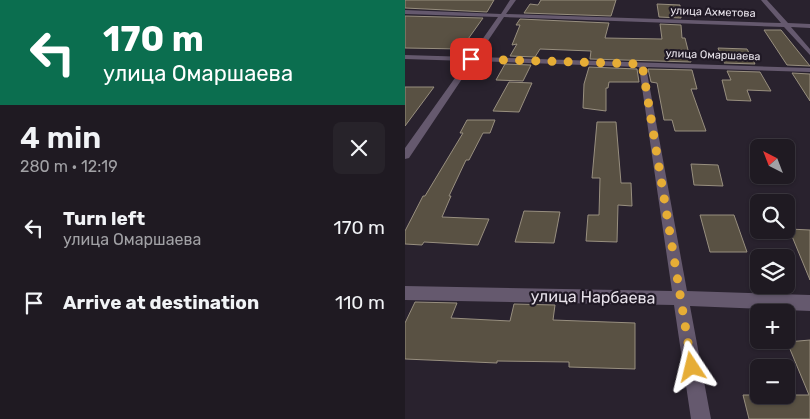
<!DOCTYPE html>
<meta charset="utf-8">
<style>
body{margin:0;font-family:Rubik,sans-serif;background:#27232a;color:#f1f3f6;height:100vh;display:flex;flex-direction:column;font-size:19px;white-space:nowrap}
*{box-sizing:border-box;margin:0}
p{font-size:16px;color:#a1a1a5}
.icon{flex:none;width:28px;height:28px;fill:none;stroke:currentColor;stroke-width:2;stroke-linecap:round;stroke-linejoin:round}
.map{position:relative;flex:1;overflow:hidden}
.sheet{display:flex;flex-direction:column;background:#1f1a22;width:405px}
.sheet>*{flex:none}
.hud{background:#0b6e4f;color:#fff;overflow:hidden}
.needle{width:32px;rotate:318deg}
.controls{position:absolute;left:345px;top:139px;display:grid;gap:10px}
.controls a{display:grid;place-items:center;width:45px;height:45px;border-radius:8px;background:#1f1a22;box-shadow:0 1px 4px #0004,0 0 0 1px #3c3840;font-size:25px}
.pin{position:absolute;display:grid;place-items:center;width:42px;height:42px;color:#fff;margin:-21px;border-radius:10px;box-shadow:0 2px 8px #0006}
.me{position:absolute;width:55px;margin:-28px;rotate:350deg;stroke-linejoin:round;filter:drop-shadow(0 0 4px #0008)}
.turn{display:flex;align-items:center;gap:18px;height:105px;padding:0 20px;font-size:22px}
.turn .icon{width:65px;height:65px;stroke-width:2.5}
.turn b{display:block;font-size:35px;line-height:42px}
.round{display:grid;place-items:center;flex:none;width:52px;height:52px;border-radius:8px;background:#27232a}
.summary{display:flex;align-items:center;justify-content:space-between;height:85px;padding:0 20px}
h1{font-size:30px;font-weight:600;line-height:38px}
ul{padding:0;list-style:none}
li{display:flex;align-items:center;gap:15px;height:75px;padding:0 20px}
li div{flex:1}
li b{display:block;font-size:19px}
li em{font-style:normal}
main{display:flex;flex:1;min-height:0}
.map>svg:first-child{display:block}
.building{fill:#595143;stroke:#988f7f}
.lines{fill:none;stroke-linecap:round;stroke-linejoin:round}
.street{fill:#65596e;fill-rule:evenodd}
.route{stroke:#e6ad36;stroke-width:9;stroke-dasharray:0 16.2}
.labels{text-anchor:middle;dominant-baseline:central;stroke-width:4.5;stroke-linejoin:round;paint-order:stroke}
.far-street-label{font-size:11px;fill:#e7e2ea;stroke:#201925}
.near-street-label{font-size:16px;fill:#e7e2ea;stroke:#201925}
</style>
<main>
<section class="sheet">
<div class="hud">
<div class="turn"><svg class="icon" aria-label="left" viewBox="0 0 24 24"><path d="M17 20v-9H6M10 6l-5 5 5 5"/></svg><div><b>170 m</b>улица Омаршаева</div></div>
</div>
<div class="summary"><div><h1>4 min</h1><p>280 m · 12:19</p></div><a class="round"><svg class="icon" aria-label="close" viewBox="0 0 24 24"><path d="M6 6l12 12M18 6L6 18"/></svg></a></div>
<ul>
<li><svg class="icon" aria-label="left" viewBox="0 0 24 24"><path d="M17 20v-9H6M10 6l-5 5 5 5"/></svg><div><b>Turn left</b><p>улица Омаршаева</p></div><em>170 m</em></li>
<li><svg class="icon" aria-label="arrive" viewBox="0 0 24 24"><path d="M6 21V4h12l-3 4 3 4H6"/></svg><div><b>Arrive at destination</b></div><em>110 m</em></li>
</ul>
</section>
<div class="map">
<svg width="405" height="419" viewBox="0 0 405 419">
<rect width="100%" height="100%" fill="#29222e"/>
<!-- building -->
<g class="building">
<polygon points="0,0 89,0 82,12 0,8"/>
<polygon points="136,0 211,0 206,16 119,13 125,4 133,5"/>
<polygon points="252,4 275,5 276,18 254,17"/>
<polygon points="0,16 78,18 56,49 0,48"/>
<polygon points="115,19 204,23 200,38 257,39 255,24 276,25 277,38 280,38 286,62 185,59 186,51 135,49 130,57 105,56 112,44 107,45 115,25 111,25"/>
<polygon points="359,30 376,30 405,66 382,65"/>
<polygon points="313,48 342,49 350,64 319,63"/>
<polygon points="100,64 126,65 118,81 91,80"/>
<polygon points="184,67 232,69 234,82 204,82 203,88 201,88 201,111 178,108 179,84"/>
<polygon points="243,69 287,70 292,89 286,89 301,131 270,131 267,120 259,120 252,83 246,82"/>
<polygon points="322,71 355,72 366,91 342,90 346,101 322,100 317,80 326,80"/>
<polygon points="387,73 405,74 405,101"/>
<polygon points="104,82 127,83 114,112 88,111"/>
<polygon points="0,87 29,87 0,126"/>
<polygon points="62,120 90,120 85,133 78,133 64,160 61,160 44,196 46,196 37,217 84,219 73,245 19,242 17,245 0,244 0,231 18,196 20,196 58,133 55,133"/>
<polygon points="192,122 211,122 216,183 226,183 227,206 213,205 212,242 181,241 183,215 194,215 195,178 187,178"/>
<polygon points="286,164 313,165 318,186 289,185"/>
<polygon points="119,211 155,212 149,243 110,242"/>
<polygon points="295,215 329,215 342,252 305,252"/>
<polygon points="384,229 405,230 405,280"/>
<polygon points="10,302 52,303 46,318 105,321 109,304 150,305 148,320 230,323 230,369 164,367 164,362 92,361 92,363 0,359 0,323"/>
<polygon points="405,340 405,419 344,419 338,395 404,395 382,342"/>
</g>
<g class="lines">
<!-- street -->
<polygon class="street" points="105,0 111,0 101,14 376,23 356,0 362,0 383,23 405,24 405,28 386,27 405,49 405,55 379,27 99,17 72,57 405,68 405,72 241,67 282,291 405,295 405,311 285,306 306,419 286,419 269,305 0,300 0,286 267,291 234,67 69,61 4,158 0,159 0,148 62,61 0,59 0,55 65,57 93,17 0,14 0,10 96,14"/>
</g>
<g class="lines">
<!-- route -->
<polyline class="route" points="66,59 237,64 287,367"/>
</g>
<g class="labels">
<!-- far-street labels -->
<g class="far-street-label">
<text transform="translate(308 12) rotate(2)">улица Ахметова</text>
<text transform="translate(308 55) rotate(2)">улица Омаршаева</text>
</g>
<!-- near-street labels -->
<g class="near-street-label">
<text transform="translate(188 297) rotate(1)">улица Нарбаева</text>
</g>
</g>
</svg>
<div class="controls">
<a><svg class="needle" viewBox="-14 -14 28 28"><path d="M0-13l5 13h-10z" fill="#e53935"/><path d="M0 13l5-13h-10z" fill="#a1a1a5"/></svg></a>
<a><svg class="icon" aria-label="search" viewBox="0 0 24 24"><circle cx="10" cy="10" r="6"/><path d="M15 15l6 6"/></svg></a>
<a><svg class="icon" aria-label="layers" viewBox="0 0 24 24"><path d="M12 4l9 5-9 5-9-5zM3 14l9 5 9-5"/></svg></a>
<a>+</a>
<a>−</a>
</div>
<div class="pin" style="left:66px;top:59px;background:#d93025"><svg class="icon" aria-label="arrive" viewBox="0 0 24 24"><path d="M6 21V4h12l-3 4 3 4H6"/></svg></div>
<svg class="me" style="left:287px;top:367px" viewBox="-20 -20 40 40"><path d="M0-17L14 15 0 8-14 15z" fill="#e6ad36" stroke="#fff" stroke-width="4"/></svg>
</div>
</main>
